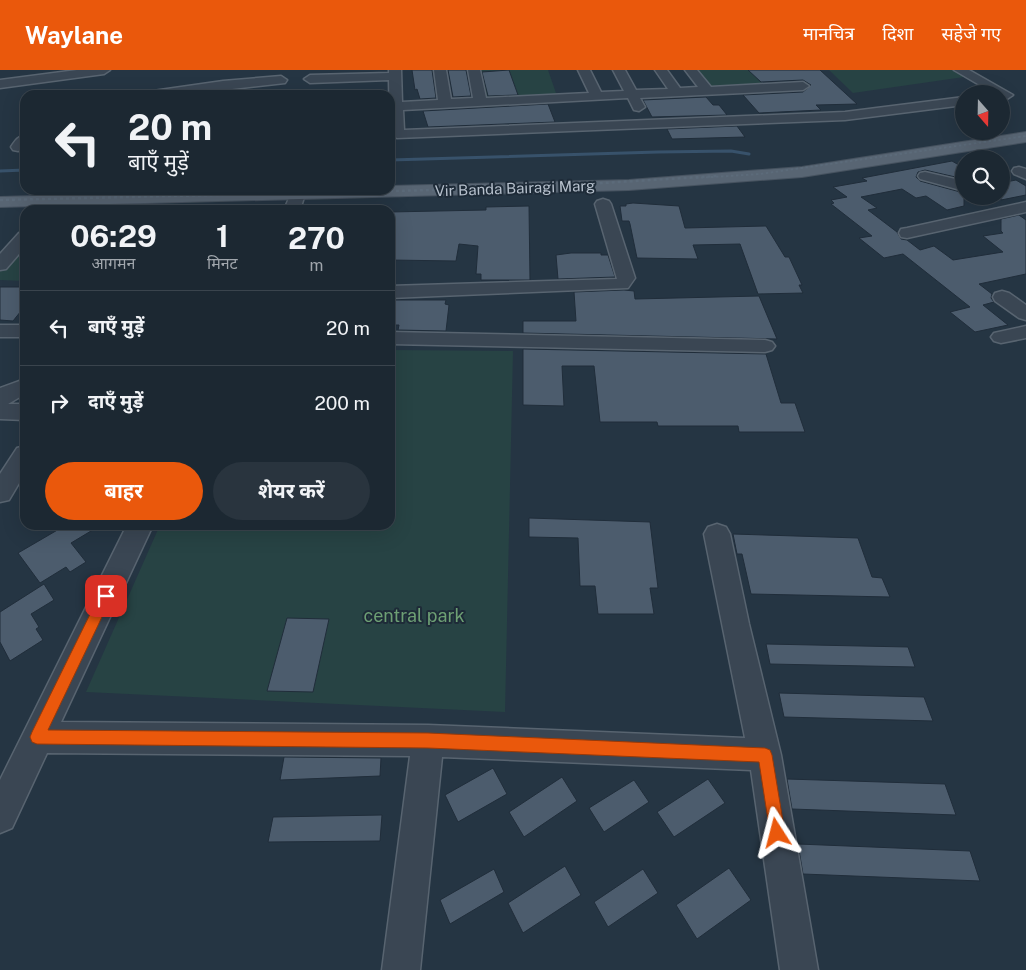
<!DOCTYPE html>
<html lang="hi">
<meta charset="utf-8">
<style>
body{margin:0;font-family:"Public Sans","Noto Sans Devanagari",sans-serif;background:#29343e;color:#f1f3f6;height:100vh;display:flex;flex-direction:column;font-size:19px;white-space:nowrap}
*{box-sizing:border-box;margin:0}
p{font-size:16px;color:#a0a6ac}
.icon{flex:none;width:28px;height:28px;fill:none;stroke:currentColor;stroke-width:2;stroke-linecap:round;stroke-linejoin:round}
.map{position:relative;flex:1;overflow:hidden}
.details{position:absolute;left:20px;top:135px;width:375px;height:325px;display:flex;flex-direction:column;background:#1c2832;border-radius:15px;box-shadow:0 5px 20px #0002,0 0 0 1px #3a444d}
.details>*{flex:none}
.guide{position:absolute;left:20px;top:20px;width:375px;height:105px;border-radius:15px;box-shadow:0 5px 20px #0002,0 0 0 1px #3a444d;background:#1c2832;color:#f1f3f6;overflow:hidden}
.needle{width:32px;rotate:160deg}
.controls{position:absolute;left:955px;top:15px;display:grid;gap:10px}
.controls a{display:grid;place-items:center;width:55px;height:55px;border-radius:50%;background:#1c2832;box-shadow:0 5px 20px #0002,0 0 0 1px #3a444d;font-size:25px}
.pin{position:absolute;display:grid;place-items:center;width:42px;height:42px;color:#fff;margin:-21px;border-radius:10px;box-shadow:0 2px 8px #0006}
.me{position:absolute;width:55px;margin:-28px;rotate:351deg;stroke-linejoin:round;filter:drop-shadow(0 0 4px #0008)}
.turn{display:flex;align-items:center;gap:18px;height:105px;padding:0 25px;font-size:22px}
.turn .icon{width:65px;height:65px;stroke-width:2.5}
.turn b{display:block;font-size:35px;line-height:42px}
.eta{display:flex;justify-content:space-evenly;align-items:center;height:85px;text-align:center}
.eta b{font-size:30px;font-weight:700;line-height:35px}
.action{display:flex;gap:10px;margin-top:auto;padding:10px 25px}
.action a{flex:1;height:58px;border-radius:30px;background:#ea580c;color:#fff;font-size:20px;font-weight:700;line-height:58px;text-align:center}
.action a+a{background:#29343e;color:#f1f3f6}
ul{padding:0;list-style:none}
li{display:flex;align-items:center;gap:15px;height:75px;padding:0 25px;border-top:1px solid #3a444d}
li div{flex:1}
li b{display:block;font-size:19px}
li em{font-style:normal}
header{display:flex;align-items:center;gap:30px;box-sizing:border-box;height:70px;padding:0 25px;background:#ea580c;color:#fff}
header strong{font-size:24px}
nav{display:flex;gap:28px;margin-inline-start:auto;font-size:18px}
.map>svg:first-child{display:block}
.green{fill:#274344}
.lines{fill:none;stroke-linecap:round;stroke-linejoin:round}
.stream{stroke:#38526b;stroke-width:3}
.building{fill:#4c5c6d;stroke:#202d3a}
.minor-casing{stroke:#586470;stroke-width:3}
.major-casing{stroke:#46525f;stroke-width:2}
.minor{fill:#3a4653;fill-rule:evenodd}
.major{fill:#586573;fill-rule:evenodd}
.rail-far1{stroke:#5c6b7a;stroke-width:2;stroke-dasharray:2.5 2.5;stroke-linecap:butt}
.rail{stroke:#5c6b7a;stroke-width:2.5;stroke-dasharray:3 3;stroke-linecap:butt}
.route{fill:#ea580c;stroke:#983908}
.labels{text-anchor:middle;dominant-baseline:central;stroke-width:4;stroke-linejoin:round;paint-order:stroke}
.far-street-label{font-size:15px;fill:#b7c1cd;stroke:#1e2b38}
.park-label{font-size:18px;fill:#6d9f74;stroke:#1e2b38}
</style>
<header>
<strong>Waylane</strong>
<nav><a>मानचित्र</a><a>दिशा</a><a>सहेजे गए</a></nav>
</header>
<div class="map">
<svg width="1026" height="900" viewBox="0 0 1026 900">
<rect width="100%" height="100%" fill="#253543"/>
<!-- green -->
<g class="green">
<polygon points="478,0 548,0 557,26 484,30"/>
<polygon points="692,0 750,0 762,14 706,17"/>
<polygon points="829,0 952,0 964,7 853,23"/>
<polygon points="25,175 25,211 0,210 0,198"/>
<polygon points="390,280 513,281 505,642 86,622 160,455 390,455"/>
</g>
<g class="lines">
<!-- stream -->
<g class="stream">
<polyline points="390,90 658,82 731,81 749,84"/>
<polyline points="0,101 25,100"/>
</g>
</g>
<!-- building -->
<g class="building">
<polygon points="412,0 432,0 436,28 420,29 417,19 415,20"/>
<polygon points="448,0 466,0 471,26 453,27"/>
<polygon points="509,0 518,25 488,26 482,2"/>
<polygon points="748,0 820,0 857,34 816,35 821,40 759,43 743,25 803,22 811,15 803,10 761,12"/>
<polygon points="706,27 713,35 719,35 727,45 652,47 643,30"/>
<polygon points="548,34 555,52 428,57 423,41"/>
<polygon points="737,56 745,67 672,69 667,59"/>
<polygon points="952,91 964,98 964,109 925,100 918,102 916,107 920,111 964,123 964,136 947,140 926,126 916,128 902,119 861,127 877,138 868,140 897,162 901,169 907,170 920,180 934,176 953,190 1003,182 983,166 1003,163 1001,161 1001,149 1019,145 1026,150 1026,204 979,214 992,224 991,228 994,232 983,235 1008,255 975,262 950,242 970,237 903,184 884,188 859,168 872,166 831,134 834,133 831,130 847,127 833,117 867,111 862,108"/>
<polygon points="1016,110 1026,116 1026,125 1001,130 1001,113"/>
<polygon points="633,133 679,136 685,158 766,156 785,187 789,187 802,215 799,215 803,223 758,224 740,174 693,175 698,189 637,188 630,154 629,151 622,151 620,136 626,136 626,134"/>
<polygon points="529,136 530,210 481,210 481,204 476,204 478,176 459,174 456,191 390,190 390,142 486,140 486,137"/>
<polygon points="571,183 601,183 601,185 608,185 615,207 558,209 556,185"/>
<polygon points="0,217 25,217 25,236 13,251 0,250"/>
<polygon points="624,220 634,221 635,229 759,226 777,269 523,263 523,251 576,251 574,222"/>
<polygon points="390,230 446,230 445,234 449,235 446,261 398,260 399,255 390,255"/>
<polygon points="523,279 766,284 781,333 795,333 805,362 739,362 738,356 658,356 657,352 600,352 594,296 562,296 564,336 523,335"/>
<polygon points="529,448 650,452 658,518 650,518 654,544 598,544 595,516 580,516 578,468 529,467"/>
<polygon points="66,455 101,455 71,473 86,492 70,502 66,497 40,513 18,483"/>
<polygon points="733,464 858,468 872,507 882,508 890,527 751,524 742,484 737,484"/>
<polygon points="44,514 54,530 31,544 39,557 36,559 43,570 10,591 0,572 0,542"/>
<polygon points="287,548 329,549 313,622 267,621"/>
<polygon points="766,574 908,577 915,597 770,594"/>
<polygon points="779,623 924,627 933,651 784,647"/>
<polygon points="284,687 381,688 380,706 280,710"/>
<polygon points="493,698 507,724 458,752 445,725"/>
<polygon points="562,707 577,731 524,767 509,742"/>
<polygon points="708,709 725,733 674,767 657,742"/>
<polygon points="787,709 945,714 956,745 792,739"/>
<polygon points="634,710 649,732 604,762 589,738"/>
<polygon points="382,745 380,771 268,772 273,747"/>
<polygon points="798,774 970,781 980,811 803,804"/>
<polygon points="565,796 581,825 523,863 508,833"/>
<polygon points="729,798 751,830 697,869 676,835"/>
<polygon points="494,799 504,822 450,854 440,830"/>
<polygon points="643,799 658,823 608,857 594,832"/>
</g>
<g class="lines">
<defs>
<g id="minor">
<polygon points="77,0 110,0 104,4 0,18 0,10"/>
<polygon points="389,0 401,0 402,32 438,30 434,0 446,0 451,29 473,28 468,0 480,0 486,28 589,23 578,0 590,0 601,22 624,21 613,0 625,0 636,20 668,19 655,0 667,0 680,18 698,17 685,0 697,0 711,17 803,12 809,16 803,20 640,28 645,37 639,41 634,40 628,28 403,40 404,60 845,42 964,27 964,35 845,50 397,68 390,64 389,10 310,13 304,9 310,5 389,3"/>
<polygon points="954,0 969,0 1013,25 1007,29 1003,28 1001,24 995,24"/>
<polygon points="281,6 287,10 285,13 179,25 147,25 153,21 223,11"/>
<path d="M25 65V78L18 81 13 80 11 77C15 71 18 66 25 65Z"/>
<polygon points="1019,97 1026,99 1026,109 1014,104 1012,101 1014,98"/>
<polygon points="925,102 964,111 964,121 920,109 918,106 920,103"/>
<polygon points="292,121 302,121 305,124 300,140 284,140"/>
<polygon points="603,129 609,131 611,134 635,208 628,218 390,228 390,216 617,209 595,134 597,131"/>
<polygon points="1026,132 1026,142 907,168 901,167 899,163 901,159 907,158"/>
<polygon points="25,162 25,177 6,199 0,200 0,184 19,163"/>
<polygon points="1002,221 1009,223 1026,235 1026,250 1019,248 995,231 993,227 995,223"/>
<rect x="0" y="255" width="25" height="12"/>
<polygon points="1026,256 1026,268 1001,273 994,271 991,267 994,263"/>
<polygon points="390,262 765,270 772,272 775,276 772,280 765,282 390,274"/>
<polygon points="25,309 25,324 8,334 25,334 25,350 0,349 0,318"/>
<polygon points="25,376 25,403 9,430 0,432 0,404 17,378"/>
<polygon points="717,454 726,457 730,464 749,554 781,685 818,900 780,900 751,700 442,687 420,900 382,900 410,686 47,683 12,758 0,763 0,710 127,455 153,455 61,652 428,655 745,668 704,464 708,457"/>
</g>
<polygon id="major" points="1026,62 1026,72 802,107 629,120 0,137 0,127 254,120 390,120 390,116 629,110 802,97"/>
</defs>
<!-- minor casing -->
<use href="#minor" class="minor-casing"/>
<!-- major casing -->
<use href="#major" class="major-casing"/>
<!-- minor -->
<use href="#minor" class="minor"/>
<!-- major -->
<use href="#major" class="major"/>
<!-- rail-far1 -->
<polyline class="rail-far1" points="696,108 760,104 1026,66"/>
<!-- rail -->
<polyline class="rail" points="0,130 521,118 718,106"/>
</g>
<!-- route -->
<polygon class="route" points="106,520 110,522 112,526 48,660 428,663 765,678 770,680 772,685 785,763 783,769 777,771 772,769 770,763 759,692 428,678 37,674 32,672 30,667 32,662 101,522"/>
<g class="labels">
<!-- far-street labels -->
<g class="far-street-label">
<text transform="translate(515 118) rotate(-2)">Vir Banda Bairagi Marg</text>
</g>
<!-- park labels -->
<g class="park-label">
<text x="414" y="545">central park</text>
</g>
</g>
</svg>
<div class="controls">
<a><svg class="needle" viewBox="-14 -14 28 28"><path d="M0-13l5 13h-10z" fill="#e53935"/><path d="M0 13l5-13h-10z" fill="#a0a6ac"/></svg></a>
<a><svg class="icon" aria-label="search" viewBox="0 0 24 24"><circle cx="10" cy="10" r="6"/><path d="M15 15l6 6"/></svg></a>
</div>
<div class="pin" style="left:106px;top:526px;background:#d93025"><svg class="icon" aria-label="arrive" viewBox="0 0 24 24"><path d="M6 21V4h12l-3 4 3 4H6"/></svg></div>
<svg class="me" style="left:777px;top:763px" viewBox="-20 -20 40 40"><path d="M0-17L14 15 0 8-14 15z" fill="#ea580c" stroke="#fff" stroke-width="4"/></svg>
<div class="guide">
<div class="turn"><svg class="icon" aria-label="left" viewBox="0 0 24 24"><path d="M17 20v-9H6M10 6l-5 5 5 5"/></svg><div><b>20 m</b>बाएँ मुड़ें</div></div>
</div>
<section class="details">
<div class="eta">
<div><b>06:29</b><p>आगमन</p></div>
<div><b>1</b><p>मिनट</p></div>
<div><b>270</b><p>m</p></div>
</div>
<ul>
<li><svg class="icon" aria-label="left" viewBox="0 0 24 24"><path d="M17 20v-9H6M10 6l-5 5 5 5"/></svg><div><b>बाएँ मुड़ें</b></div><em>20 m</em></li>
<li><svg class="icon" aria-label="right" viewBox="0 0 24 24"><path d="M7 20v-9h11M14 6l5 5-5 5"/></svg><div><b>दाएँ मुड़ें</b></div><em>200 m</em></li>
</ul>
<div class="action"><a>बाहर</a><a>शेयर करें</a></div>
</section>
</div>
